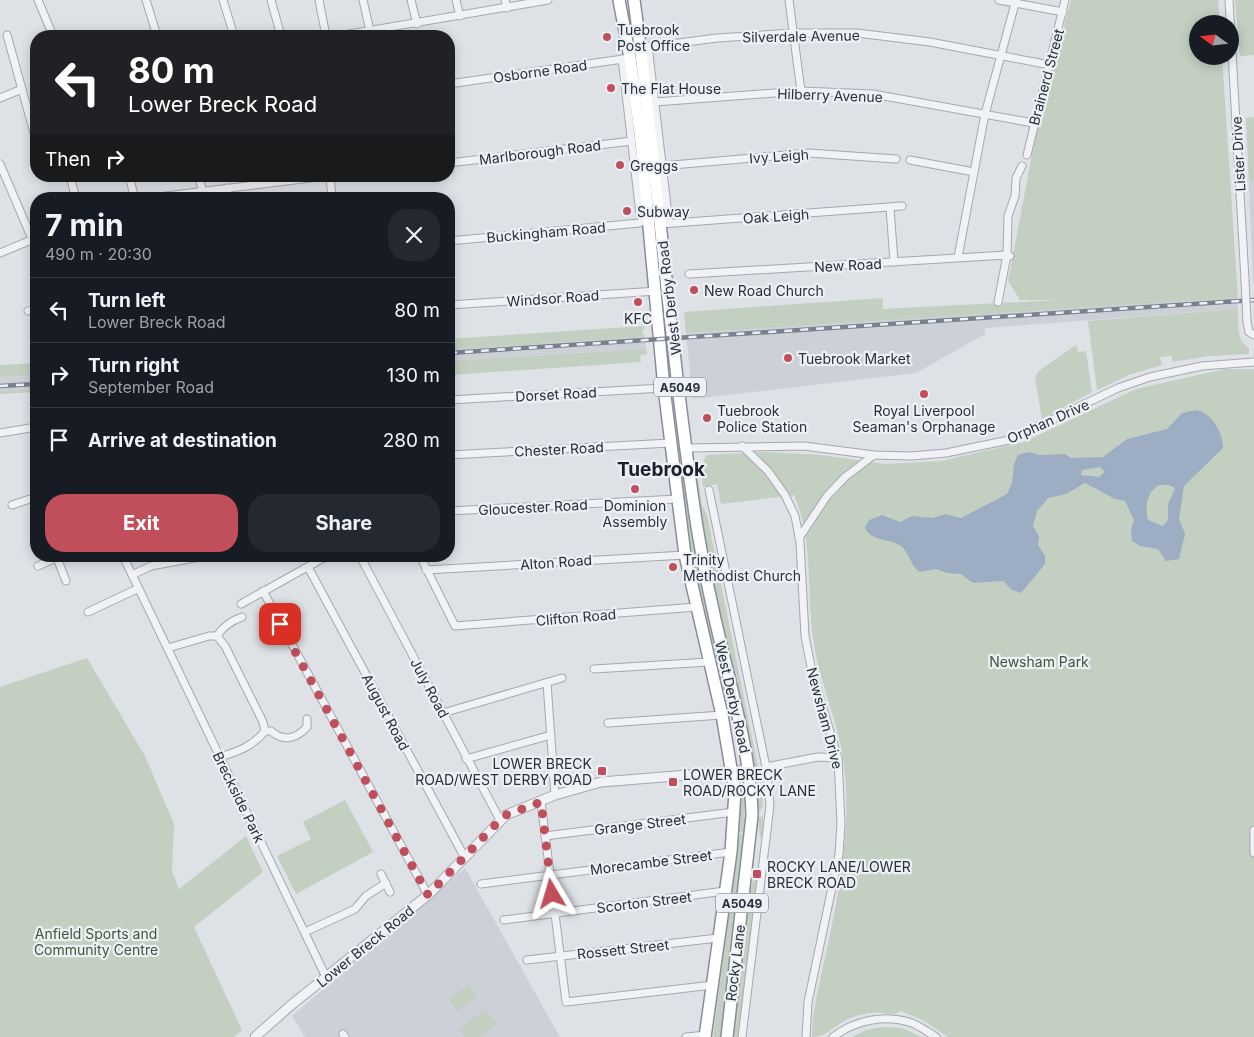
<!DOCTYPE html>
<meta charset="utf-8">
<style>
body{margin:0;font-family:Inter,sans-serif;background:#242831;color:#f1f3f6;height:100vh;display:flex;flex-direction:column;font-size:19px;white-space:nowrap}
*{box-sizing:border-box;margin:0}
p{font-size:16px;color:#9ea1a6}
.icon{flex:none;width:28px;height:28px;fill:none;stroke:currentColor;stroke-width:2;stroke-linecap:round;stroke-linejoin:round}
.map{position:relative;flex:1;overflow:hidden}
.panel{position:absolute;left:30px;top:192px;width:425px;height:370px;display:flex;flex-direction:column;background:#171b24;border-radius:20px;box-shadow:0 2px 12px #0003}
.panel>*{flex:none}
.hud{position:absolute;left:30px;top:30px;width:425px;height:152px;border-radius:20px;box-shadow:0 2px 12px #0003;background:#202124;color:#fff;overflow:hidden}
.needle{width:32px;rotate:285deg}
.tools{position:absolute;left:1189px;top:15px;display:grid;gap:10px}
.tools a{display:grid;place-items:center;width:50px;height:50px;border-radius:50%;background:#171b24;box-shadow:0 2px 12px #0003;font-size:25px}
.pin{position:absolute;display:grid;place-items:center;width:42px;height:42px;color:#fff;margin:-21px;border-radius:10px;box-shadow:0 2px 8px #0006}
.me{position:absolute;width:55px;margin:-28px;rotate:353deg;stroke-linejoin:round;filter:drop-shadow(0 0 4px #0008)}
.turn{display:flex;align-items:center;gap:18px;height:105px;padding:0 15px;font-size:22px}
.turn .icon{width:65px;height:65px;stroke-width:2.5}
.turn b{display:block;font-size:35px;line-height:42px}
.then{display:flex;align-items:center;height:48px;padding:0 15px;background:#0003;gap:10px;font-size:19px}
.round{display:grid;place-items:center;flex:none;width:52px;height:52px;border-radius:20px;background:#242831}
.head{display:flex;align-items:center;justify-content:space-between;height:85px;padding:0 15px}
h1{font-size:30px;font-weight:700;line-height:38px}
.primary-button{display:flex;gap:10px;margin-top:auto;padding:10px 15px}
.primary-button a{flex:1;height:58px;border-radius:20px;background:#c04f5b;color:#fff;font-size:20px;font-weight:700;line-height:58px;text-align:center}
.primary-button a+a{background:#242831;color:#f1f3f6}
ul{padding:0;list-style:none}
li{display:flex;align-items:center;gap:15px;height:65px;padding:0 15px;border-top:1px solid #363941}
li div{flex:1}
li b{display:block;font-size:19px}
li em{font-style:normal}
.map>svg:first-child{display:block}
.built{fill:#cdd0d7}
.green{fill:#c3cfc0}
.water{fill:#9dadc3;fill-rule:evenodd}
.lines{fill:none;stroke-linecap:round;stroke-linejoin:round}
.minor-casing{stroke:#a4a8af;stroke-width:9}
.tertiary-casing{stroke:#a4a8af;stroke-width:11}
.trunk-casing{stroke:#878e9b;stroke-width:14}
.minor{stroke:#f1f2f5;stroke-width:7}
.tertiary{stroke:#f1f2f5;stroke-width:9}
.trunk{stroke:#fff;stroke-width:11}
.rail-casing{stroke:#79808e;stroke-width:4.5}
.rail{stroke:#edf0f4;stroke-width:2.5;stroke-dasharray:8;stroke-linecap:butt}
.minor-bridge-casing{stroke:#a4a8af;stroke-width:9;stroke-linecap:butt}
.minor-bridge{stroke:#f1f2f5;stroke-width:7}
.route{stroke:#c04f5b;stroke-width:9;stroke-dasharray:0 16.2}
.poi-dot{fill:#c04f5b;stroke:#edf0f4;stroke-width:2}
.labels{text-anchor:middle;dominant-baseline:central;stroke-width:4.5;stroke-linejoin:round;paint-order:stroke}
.shield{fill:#edf0f4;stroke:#646972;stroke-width:1}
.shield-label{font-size:12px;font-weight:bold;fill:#292f3b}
.poi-label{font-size:14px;fill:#292f3b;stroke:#edf0f4;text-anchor:start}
.street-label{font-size:14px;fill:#292f3b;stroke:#edf0f4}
.park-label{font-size:14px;fill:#3c5638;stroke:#edf0f4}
.district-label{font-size:19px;font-weight:bold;fill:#1b202c;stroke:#edf0f4}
</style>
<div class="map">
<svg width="1254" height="1037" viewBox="0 0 1254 1037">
<rect width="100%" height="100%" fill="#dee1e6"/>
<!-- built -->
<g class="built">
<polygon points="1254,117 1254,284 1253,284 1246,118"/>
<polygon points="1237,298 1238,309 985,328 985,334 916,373 693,399 686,333"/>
<polygon points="645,337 646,349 449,361 449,350"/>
<polygon points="36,375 36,389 0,391 0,377"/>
<polygon points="465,868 560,1037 305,1037 292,1016"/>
</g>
<!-- green -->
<g class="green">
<polygon points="1071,0 1218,0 1220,24 1198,24 1198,56 1222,56 1238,298 686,333 684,312 883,298 883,309 1059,300 1020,300 1008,281 1036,134"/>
<polygon points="1235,0 1254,0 1254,55 1240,56"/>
<polygon points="1254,117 1254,181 1249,177 1246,118"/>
<path d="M1238 309C1239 323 1235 340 1249 348V354L1210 356 1172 362V356L1160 357 1162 365 1129 375 1097 390 1088 321Z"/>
<polygon points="645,326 642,333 645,337 449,350 449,339"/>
<polygon points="1076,345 1078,352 1086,351 1092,392 1042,419 1035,377 1040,370"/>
<polygon points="646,349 647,354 640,355 641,362 449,375 449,361"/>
<polygon points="36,363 36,375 0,377 0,365"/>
<path d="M1225 369H1254V1037H948L923 1020 900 1011 896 1014C877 1012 864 1011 846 1020 834 1026 826 1037 812 1037L813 1016C829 931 856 846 843 758 837 718 818 679 813 637 807 591 813 538 794 495L721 504 717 484 703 487 701 471 706 455 764 452 821 455 885 464 941 461 1024 442 1136 389Z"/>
<polygon points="36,389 36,392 0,394 0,391"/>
<path d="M697 471 702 505 707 515 760 777 763 807 756 816C758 744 731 677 716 608 706 563 701 517 694 472Z"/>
<path d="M685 477 728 692 729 705 726 706C707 630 690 555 679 478Z"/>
<polygon points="87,658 145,756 174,824 172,872 179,889 246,836 263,872 194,927 242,1030 234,1037 0,1037 0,687"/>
<polygon points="740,793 745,793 744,818 746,819 744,833 739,832"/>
<polygon points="345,800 373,852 296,894 277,856 311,839 303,822"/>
<polygon points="763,816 763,835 760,838 758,818"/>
<polygon points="739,834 746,834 723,1037 713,1037"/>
<polygon points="753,880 757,881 738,1037 731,1037 747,902"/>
<polygon points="469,985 477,997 457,1011 449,999"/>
<polygon points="486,1009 497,1024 479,1037 465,1037 459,1029"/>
<polygon points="883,1027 902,1028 922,1037 852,1037 866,1030"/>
</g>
<!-- water -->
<path class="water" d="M1196 410C1212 413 1223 432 1223 448L1184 486 1179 519 1185 534 1179 559 1166 561 1158 549 1140 546 1132 541 1131 529 1134 520 1125 501 1115 499 1085 483 1066 494 1048 498 1037 511 1033 526 1039 536 1038 545 1045 556V564L1021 593 1012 590 1003 581 973 583 961 574 947 573 936 569 920 572C910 566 910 553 901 546 890 538 872 542 865 528L869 520 882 515 900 522 912 516 932 518 946 514 961 518 1007 494 1012 483 1014 464 1018 455 1029 452 1039 455 1065 454 1071 458 1103 457 1127 439 1167 429 1182 413ZM1100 467 1105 472 1099 477 1081 475 1082 470ZM1159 485H1169L1175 488 1168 504V520L1163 526 1148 520C1145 506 1146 493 1159 485Z"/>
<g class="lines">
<defs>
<g id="minor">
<polyline points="38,0 53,36"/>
<polyline points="146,0 157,36"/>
<polyline points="223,0 234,36"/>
<polyline points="271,0 281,36"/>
<polyline points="319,0 326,36"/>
<polyline points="363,0 370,31"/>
<polyline points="411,0 417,24"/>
<polyline points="456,0 460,16"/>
<polyline points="505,0 507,8"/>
<polyline points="789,0 801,91"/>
<polyline points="999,0 1063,12"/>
<polyline points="1229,0 1245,280"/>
<polyline points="7,35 36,140"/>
<polyline points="338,36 548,0"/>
<polyline points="648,46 669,223"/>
<polyline points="640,48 717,38 793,33 857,33 930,42 1050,65"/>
<polyline points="622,59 640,214 645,222"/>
<polyline points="449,84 630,58"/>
<polyline points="0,98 22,89"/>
<polyline points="655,102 801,91 873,94 1033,123"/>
<polyline points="1027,155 1065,0"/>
<polyline points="910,160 974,172"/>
<polyline points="449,163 632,141"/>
<polyline points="0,164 32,239"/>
<polyline points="661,166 809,153 896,159"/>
<polyline points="70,176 76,199"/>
<polyline points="129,176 135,199"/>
<polyline points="198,176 203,191"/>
<polyline points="330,176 332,199"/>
<polyline points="227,188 229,199"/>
<polyline points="142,199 327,176"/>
<polyline points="890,208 894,262"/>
<polyline points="661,224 902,206"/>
<polyline points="449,241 639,223 643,221"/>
<polyline points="0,253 36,238"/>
<polyline points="1010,256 1007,255 1008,216 1015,196 1016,178 1022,166"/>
<polyline points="958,257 985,114 1016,0"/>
<polyline points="689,274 1007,255 998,302"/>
<polyline points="449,305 657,291"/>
<polyline points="28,311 36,309"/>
<polyline points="1247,322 1249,332 1254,335"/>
<polyline points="449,400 664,388"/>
<polyline points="0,433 36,427"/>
<polyline points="742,446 768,471 785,495 795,516 800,542 805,636 812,672 838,758 841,824 839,854 808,1002 806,1037"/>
<polyline points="688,448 804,446 874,455 911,456 946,453 1009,440 1118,388 1150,377 1202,366 1254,362"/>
<polyline points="449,455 670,443"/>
<polyline points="709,490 766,767 770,805 742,1037"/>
<polyline points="12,505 36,497"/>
<polyline points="449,511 677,499"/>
<polyline points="799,538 827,496 845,477 874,455"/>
<polyline points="123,556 326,977"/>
<polyline points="360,556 500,820"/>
<polyline points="420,556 455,626 696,607"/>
<polyline points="57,558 66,581"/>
<polyline points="38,566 60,556"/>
<polyline points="308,567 465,858"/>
<polyline points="426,570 685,555"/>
<polyline points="132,575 151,566 204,556"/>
<polyline points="263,591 428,895"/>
<polyline points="241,604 327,556"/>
<polyline points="88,612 137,589"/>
<path d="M217 636C223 626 231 621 242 617"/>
<path d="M168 648 209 636H217L225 646 263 722 265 731C253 746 238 752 219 757"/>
<polyline points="594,669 709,662"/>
<polyline points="547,683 555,795"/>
<polyline points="443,713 562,678"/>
<polyline points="608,723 722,715"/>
<path d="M265 731H271C283 742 296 739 307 727V719"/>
<polyline points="466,759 551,735"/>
<polyline points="766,767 818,757 838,758"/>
<polyline points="541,802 566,1002 713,985"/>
<polyline points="1254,830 1254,853"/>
<polyline points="545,836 734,812"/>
<polyline points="381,874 390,892"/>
<polyline points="481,884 731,852"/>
<polyline points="504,920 725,891"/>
<polyline points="305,932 355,909 366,896 386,883"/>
<polyline points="527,960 718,938"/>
<polyline points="343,1034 345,1037"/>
<polyline points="686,1037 706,1035"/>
<path d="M833 1037C855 1020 885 1014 912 1023 920 1026 929 1033 936 1037"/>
</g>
<polyline id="tertiary" points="255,1037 290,1006 428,895 506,815 555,795 601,782 750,770"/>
<g id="trunk">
<polyline points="619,0 630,58 641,141 664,388 685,555 722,715 735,792 731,852 705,1037"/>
<path d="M634 0C658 175 670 352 697 527 704 570 713 612 723 653 736 708 751 760 752 816L727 1037"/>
</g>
</defs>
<!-- minor casing -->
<use href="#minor" class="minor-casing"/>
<!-- tertiary casing -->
<use href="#tertiary" class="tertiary-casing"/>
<!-- trunk casing -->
<use href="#trunk" class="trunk-casing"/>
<!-- minor -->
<use href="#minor" class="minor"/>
<!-- tertiary -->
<use href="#tertiary" class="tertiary"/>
<!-- trunk -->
<use href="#trunk" class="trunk"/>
<defs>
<g id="rail">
<polyline points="449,353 1254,300"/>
<polyline points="0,386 36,384"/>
</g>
</defs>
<!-- rail casing -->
<use href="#rail" class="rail-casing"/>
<!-- rail -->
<use href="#rail" class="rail"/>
<defs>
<polyline id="minor-bridge" points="1245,280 1247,322"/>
</defs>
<!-- minor-bridge casing -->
<use href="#minor-bridge" class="minor-bridge-casing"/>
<!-- minor-bridge -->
<use href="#minor-bridge" class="minor-bridge"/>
</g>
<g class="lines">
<!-- route -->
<polyline class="route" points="280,624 428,895 500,820 506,815 541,802 552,894"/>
</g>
<!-- markers -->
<g class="poi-dot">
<circle cx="607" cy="37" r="5"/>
<circle cx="611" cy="88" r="5"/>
<circle cx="620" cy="165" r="5"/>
<circle cx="627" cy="211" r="5"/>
<circle cx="694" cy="290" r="5"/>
<circle cx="638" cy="302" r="5"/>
<circle cx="788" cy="358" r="5"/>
<circle cx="924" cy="394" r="5"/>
<circle cx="707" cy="418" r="5"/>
<circle cx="635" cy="489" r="5"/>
<circle cx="673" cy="567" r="5"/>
<rect x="597" y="766" width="10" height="10" rx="2.5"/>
<rect x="668" y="777" width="10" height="10" rx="2.5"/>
<rect x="752" y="869" width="10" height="10" rx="2.5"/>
</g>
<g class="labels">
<!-- shield labels -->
<g class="shield">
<rect x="654" y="377.5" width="52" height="19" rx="4"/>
<rect x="716" y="893.5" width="52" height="19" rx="4"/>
</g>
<g class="shield-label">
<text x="680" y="387">A5049</text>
<text x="742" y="903">A5049</text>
</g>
<!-- poi labels -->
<g class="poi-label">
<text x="617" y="29">Tuebrook<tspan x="617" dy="16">Post Office</tspan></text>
<text x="621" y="88">The Flat House</text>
<text x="630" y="165">Greggs</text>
<text x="637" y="211">Subway</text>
<text x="704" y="290">New Road Church</text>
<text x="638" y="318" text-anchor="middle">KFC</text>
<text x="798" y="358">Tuebrook Market</text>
<text x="717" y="410">Tuebrook<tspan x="717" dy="16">Police Station</tspan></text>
<text x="924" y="410" text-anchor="middle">Royal Liverpool<tspan x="924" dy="16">Seaman's Orphanage</tspan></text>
<text x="635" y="505" text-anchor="middle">Dominion<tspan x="635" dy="16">Assembly</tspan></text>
<text x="683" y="559">Trinity<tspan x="683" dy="16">Methodist Church</tspan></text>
<text x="592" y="763" text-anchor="end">LOWER BRECK<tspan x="592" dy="16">ROAD/WEST DERBY ROAD</tspan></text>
<text x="683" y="774">LOWER BRECK<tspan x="683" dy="16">ROAD/ROCKY LANE</tspan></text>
<text x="767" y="866">ROCKY LANE/LOWER<tspan x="767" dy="16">BRECK ROAD</tspan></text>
</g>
<!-- street labels -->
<g class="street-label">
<text transform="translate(801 36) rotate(-1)">Silverdale Avenue</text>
<text transform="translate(540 71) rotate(-8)">Osborne Road</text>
<text transform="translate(1046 77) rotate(-75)">Brainerd Street</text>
<text transform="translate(830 95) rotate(2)">Hilberry Avenue</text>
<text transform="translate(540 152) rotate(-7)">Marlborough Road</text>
<text transform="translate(1238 154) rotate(-93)">Lister Drive</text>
<text transform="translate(779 156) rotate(-4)">Ivy Leigh</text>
<text transform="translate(776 216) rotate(-4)">Oak Leigh</text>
<text transform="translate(546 232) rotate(-5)">Buckingham Road</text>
<text transform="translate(848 265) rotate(-3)">New Road</text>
<text transform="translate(553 298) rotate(-4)">Windsor Road</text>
<text transform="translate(669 298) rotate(-97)">West Derby Road</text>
<text transform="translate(556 394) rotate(-3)">Dorset Road</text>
<text transform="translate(1048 421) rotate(-24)">Orphan Drive</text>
<text transform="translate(559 449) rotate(-3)">Chester Road</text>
<text transform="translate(533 507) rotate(-3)">Gloucester Road</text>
<text transform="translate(556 562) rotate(-4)">Alton Road</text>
<text transform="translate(576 617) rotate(-5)">Clifton Road</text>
<text transform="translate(430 688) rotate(62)">July Road</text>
<text transform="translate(733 697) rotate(77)">West Derby Road</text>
<text transform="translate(386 712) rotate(62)">August Road</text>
<text transform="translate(825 718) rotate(75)">Newsham Drive</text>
<text transform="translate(239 797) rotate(64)">Breckside Park</text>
<text transform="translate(640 824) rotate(-7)">Grange Street</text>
<text transform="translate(651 862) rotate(-7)">Morecambe Street</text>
<text transform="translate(644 902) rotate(-7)">Scorton Street</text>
<text transform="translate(365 946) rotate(-39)">Lower Breck Road</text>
<text transform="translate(623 949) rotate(-6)">Rossett Street</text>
<text transform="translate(735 963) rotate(-83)">Rocky Lane</text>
</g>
<!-- park labels -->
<g class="park-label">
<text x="1039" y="661">Newsham Park</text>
<text x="96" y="933">Anfield Sports and<tspan x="96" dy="16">Community Centre</tspan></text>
</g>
<!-- district labels -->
<g class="district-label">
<text x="661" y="469">Tuebrook</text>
</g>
</g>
</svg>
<div class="tools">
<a><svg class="needle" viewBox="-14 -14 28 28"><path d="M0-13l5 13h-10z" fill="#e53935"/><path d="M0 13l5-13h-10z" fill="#9ea1a6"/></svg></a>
</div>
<div class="pin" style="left:280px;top:624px;background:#d93025"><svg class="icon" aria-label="arrive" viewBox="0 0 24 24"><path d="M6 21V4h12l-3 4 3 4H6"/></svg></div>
<svg class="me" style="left:552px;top:894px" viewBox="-20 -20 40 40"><path d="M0-17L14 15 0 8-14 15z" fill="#c04f5b" stroke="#fff" stroke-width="4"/></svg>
<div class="hud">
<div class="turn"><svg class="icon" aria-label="left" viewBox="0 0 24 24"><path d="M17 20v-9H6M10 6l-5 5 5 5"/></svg><div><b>80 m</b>Lower Breck Road</div></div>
<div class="then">Then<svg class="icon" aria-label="right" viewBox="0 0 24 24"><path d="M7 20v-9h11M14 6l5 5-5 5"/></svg></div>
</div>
<section class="panel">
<div class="head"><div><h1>7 min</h1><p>490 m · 20:30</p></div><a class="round"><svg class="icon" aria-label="close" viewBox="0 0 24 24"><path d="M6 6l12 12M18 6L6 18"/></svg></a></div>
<ul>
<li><svg class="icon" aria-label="left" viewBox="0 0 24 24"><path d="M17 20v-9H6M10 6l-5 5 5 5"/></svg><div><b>Turn left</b><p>Lower Breck Road</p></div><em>80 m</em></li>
<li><svg class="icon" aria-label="right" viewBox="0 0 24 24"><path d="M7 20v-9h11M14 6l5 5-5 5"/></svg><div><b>Turn right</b><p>September Road</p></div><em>130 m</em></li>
<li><svg class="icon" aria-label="arrive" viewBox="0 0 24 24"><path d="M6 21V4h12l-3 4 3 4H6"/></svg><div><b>Arrive at destination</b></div><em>280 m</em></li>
</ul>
<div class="primary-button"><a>Exit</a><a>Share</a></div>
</section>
</div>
